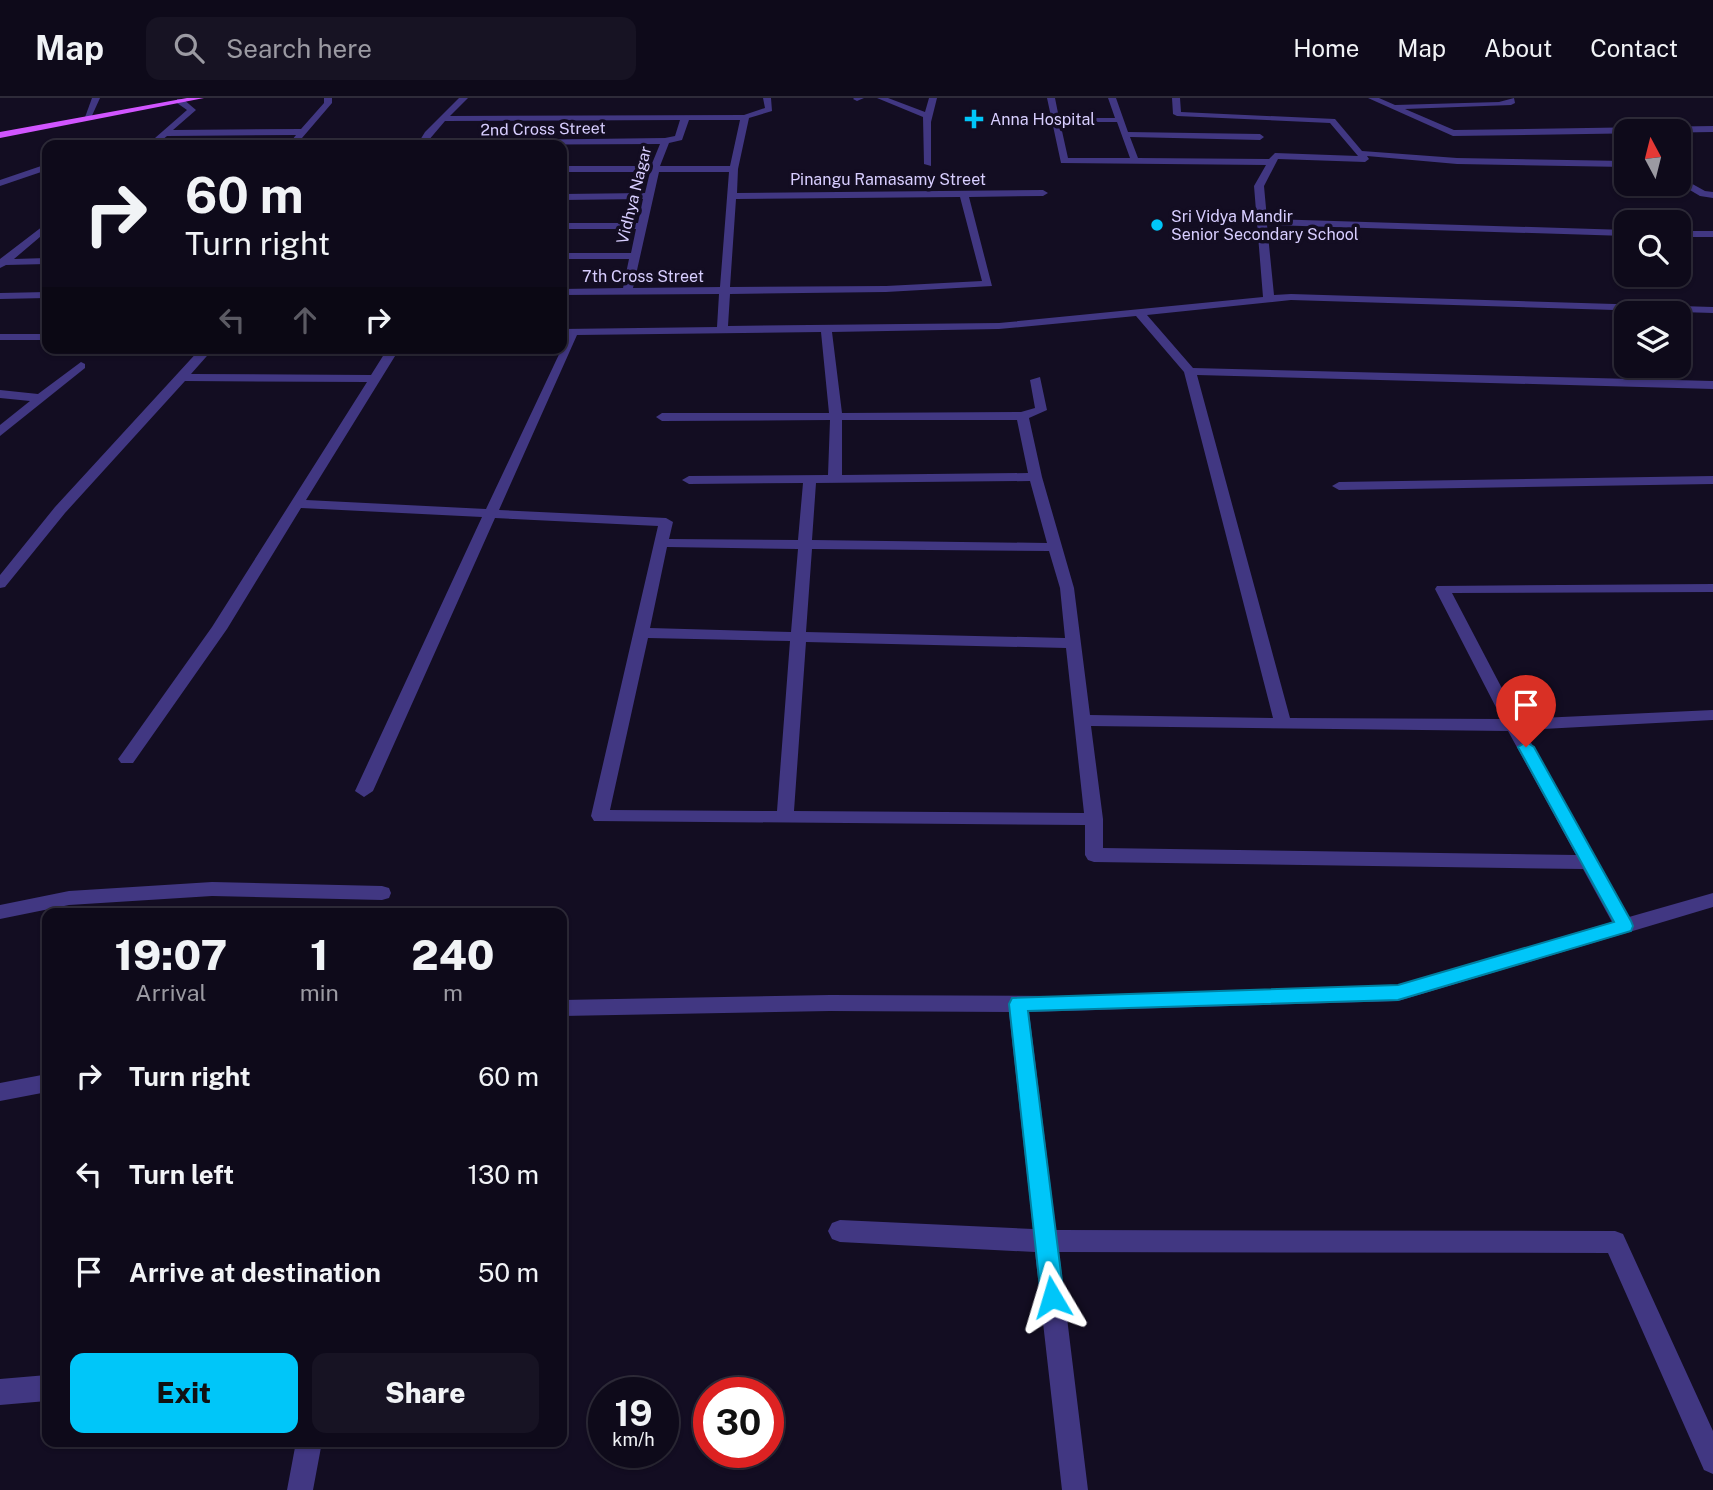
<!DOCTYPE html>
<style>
body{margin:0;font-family:"Public Sans",sans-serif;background:#171323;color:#f1f3f6;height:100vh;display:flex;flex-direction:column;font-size:26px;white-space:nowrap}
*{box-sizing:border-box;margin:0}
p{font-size:23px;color:#9b9aa2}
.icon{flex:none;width:38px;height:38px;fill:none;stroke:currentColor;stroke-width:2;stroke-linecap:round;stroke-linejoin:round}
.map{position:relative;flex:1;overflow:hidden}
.details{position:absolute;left:42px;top:810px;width:525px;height:539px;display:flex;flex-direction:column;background:#0e0a1a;border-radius:14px;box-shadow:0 2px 5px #0004,0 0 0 2px #2e2b39}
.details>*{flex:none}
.guide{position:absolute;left:42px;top:42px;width:525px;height:214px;border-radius:14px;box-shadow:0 2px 5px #0004,0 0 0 2px #2e2b39;background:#0e0a1a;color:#f1f3f6;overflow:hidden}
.needle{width:46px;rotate:353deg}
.tools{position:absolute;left:1614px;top:21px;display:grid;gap:14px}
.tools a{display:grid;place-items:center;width:77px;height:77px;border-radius:14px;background:#0e0a1a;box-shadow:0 2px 5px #0004,0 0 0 2px #2e2b39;font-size:35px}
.speed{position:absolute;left:588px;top:1279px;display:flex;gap:14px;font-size:35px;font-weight:700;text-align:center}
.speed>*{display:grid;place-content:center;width:91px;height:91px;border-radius:50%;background:#0e0a1a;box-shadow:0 2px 5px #0004,0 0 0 2px #2e2b39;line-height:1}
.speed small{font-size:18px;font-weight:400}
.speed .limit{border:10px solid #d22;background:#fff;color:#111}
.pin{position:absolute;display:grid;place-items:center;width:60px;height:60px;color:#fff;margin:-72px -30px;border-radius:50% 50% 50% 0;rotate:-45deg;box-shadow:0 0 7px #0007}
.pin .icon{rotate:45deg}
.me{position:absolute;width:77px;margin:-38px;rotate:353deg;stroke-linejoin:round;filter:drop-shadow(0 0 5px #0008)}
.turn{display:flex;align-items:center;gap:24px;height:147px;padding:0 28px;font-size:32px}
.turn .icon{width:91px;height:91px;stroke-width:2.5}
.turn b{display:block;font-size:49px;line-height:60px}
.lanes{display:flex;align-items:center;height:66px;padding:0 28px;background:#0003;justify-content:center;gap:35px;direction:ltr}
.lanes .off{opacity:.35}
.eta{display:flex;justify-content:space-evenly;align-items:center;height:119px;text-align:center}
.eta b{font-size:42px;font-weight:800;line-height:49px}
.cta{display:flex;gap:14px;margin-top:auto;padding:14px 28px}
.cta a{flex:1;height:80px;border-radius:14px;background:#00c6f9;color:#111;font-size:28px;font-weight:800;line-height:80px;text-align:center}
.cta a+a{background:#171323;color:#f1f3f6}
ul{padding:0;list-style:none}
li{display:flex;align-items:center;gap:21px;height:98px;padding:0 28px}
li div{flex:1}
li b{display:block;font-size:26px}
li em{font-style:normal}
header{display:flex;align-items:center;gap:42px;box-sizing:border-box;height:98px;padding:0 35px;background:#0e0a1a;border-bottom:2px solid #2e2b39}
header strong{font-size:33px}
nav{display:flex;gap:38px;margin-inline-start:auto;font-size:24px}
.search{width:490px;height:63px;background:#171323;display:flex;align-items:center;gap:18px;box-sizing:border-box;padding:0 24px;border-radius:14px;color:#9b9aa2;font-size:26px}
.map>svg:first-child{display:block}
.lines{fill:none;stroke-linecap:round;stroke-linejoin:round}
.minor{fill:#413782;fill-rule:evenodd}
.major{fill:#d155ff;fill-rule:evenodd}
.route{fill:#00c6f9;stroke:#0081a2;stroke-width:2}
.poi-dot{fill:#00c6f9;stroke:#130d22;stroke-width:2.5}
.labels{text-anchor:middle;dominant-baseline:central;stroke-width:7;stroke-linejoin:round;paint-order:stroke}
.far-poi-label{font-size:16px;fill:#d8ceff;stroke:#130d22;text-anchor:start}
.far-street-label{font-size:16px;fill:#d8ceff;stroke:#130d22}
</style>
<header>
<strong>Map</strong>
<div class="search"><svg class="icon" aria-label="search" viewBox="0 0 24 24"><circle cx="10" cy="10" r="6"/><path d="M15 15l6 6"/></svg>Search here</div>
<nav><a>Home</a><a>Map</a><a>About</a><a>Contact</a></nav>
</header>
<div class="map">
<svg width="1713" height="1392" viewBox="0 0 1713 1392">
<rect width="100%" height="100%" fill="#130d22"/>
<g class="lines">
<!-- minor -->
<g class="minor">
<polygon points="92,0 100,0 90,22 84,22"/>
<polygon points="324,0 332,0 332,5 296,47 288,47 296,37 167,38 156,47 147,47 187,12 177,5 177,1 183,1 196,12 173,32 301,31 324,5"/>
<path d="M459 0H468L450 18 744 17 765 10 763 0H771L772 13 749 20 738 71 737 95 1043 92 1048 95 1043 98 969 99 992 188 886 194 730 196 728 228 999 225 1263 199 1254 88 1266 67 1061 65 1047 0H1055L1059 20H1115L1108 0H1116L1128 34 1260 36 1264 39 1260 42 1130 39 1138 60 1269 61 1275 55 1358 58 1330 25 1177 18 1173 16 1172 0H1180L1181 14 1335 21 1362 53 1457 60 1626 63V69L1457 66 1367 58 1369 61 1365 64 1278 61 1264 88 1267 121 1626 132V138L1267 127 1274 197 1291 196 1713 209V215L1291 202 1147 217 1193 270 1713 283V291L1197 277 1290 620 1502 621 1435 491 1437 488 1713 486V494L1452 495 1518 621 1713 612V622L1524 632 1629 819 1713 795V809L1398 903 1029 914 1056 1132 1615 1133 1623 1136 1713 1333V1376L1704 1372 1608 1155 1059 1154 1088 1392H1062L1035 1154 840 1144 832 1141 828 1133 832 1125 840 1122 1033 1131 1009 914 830 913 562 918V902L830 897 1061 898 1398 887 1612 824 1583 771 1094 764 1088 762 1085 757V727L594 723 591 718 658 428 495 420 373 693 364 699 355 693 482 419 301 410 227 531 133 665H121L118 661 121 657 212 529 367 284 185 283 65 415 5 489 0 490V477L55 409 201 250H214L191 276 371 277 388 250H400L306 402 486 411 562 250 566 237H562V231L717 229 719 196 562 197V191L623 190 629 161H562V155H631L636 131H562V125H638L643 101 562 102V96L645 95 650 74H562V68H651L660 46 417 47 425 34ZM680 22 675 38 665 40 428 43 445 23ZM689 22H740L730 68H660L669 45 682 42ZM1060 24H1117L1130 60H1068ZM659 74H729L720 189 633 190ZM960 99 982 183 886 188 730 189 736 101ZM1136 218 1184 274 1273 620 1090 617 1074 490 1042 379 1029 320 1047 312 1040 279 1030 282 1035 310 1021 314 842 315 832 234 999 231ZM821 234 829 315H662L656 319 662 323 830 322 828 377 689 378 682 382 689 386 803 385 798 442 669 441 673 424 666 420 499 412 577 237ZM842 322H1017L1028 375 842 377ZM1030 383 1047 445 812 442 816 385ZM667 449 798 451 791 534 650 530ZM812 451 1049 453 1060 490 1065 540 806 534ZM648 540 790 543 777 713 610 712ZM806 544 1066 550 1084 715 794 713ZM1091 628 1508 633 1576 757 1103 750V721Z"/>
<polygon points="864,0 857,3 853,1 854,0"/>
<polygon points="877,0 888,0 925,14 929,0 937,0 931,24 931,68 924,66 923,19"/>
<polygon points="1368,0 1379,0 1395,7 1499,4 1514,0 1515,5 1511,7 1405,11 1454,32 1713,28 1713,34 1453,38"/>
<polygon points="47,66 47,72 0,88 0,82"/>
<polygon points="1678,78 1705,93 1713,94 1713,100 1700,98 1678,85"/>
<polygon points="47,125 47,133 14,161 47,160 47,166 6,167 0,170 0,161"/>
<rect x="1678" y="133" width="35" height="6"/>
<polygon points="47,194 47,200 0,201 0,195"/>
<rect x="0" y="236" width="47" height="6"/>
<polygon points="81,264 85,266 85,270 0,338 0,327 30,303 0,300 0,292 38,296"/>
<polygon points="1713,378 1713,386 1339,392 1332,388 1339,384"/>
<polygon points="212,784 382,788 389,790 391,795 389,800 382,802 212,798 69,807 0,821 0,807 69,793"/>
<polygon points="47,976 47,994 0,1003 0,985"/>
<polygon points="47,1277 47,1303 0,1307 0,1281"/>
<polygon points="296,1344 322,1344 313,1392 287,1392"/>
</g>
<!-- major -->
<polygon class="major" points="187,0 204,0 0,40 0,34"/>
</g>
<!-- route -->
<polygon class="route" points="1526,644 1534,649 1631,823 1633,828 1631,833 1398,902 1028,913 1064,1199 1060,1206 1052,1209 1045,1206 1041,1199 1009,906 1012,900 1398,887 1614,824 1518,649"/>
<!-- markers -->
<g class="poi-dot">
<path d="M970.5 10.5h7v7h7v7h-7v7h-7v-7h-7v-7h7z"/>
<circle cx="1157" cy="127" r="7"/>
</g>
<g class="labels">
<!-- far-poi labels -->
<g class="far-poi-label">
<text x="990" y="21">Anna Hospital</text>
<text x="1171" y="118">Sri Vidya Mandir<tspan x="1171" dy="18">Senior Secondary School</tspan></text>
</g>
<!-- far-street labels -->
<g class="far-street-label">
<text transform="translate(543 31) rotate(-1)">2nd Cross Street</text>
<text x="888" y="81">Pinangu Ramasamy Street</text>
<text transform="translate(634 97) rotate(-76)">Vidhya Nagar</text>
<text x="643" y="178">7th Cross Street</text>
</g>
</g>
</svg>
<div class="tools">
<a><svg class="needle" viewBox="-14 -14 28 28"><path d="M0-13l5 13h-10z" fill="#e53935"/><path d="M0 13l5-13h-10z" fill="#9b9aa2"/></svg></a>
<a><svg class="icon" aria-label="search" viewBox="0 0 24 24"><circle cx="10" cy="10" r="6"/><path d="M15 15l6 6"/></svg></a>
<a><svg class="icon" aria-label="layers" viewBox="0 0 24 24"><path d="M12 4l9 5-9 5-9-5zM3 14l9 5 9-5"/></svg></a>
</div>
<div class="speed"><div>19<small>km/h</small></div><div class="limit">30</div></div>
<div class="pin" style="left:1526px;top:649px;background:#d93025"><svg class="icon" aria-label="arrive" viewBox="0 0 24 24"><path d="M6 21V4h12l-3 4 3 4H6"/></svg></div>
<svg class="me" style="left:1052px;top:1199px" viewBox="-20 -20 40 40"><path d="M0-17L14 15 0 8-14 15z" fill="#00c6f9" stroke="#fff" stroke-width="4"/></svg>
<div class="guide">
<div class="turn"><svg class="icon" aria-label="right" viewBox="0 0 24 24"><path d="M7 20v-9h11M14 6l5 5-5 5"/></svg><div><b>60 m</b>Turn right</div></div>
<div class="lanes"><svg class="icon off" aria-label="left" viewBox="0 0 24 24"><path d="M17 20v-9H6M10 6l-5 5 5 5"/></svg><svg class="icon off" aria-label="ahead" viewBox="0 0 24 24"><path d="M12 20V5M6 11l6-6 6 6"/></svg><svg class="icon" aria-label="right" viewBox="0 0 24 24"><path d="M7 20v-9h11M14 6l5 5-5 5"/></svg></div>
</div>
<section class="details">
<div class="eta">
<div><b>19:07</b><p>Arrival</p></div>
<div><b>1</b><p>min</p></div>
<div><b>240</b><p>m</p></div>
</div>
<ul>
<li><svg class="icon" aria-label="right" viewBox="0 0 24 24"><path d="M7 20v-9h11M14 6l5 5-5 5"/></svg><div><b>Turn right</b></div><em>60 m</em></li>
<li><svg class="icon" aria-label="left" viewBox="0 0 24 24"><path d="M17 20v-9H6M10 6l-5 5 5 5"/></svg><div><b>Turn left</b></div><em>130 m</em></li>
<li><svg class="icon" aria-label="arrive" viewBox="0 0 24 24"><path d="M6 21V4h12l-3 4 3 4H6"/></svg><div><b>Arrive at destination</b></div><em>50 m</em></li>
</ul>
<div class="cta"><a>Exit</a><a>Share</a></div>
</section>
</div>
